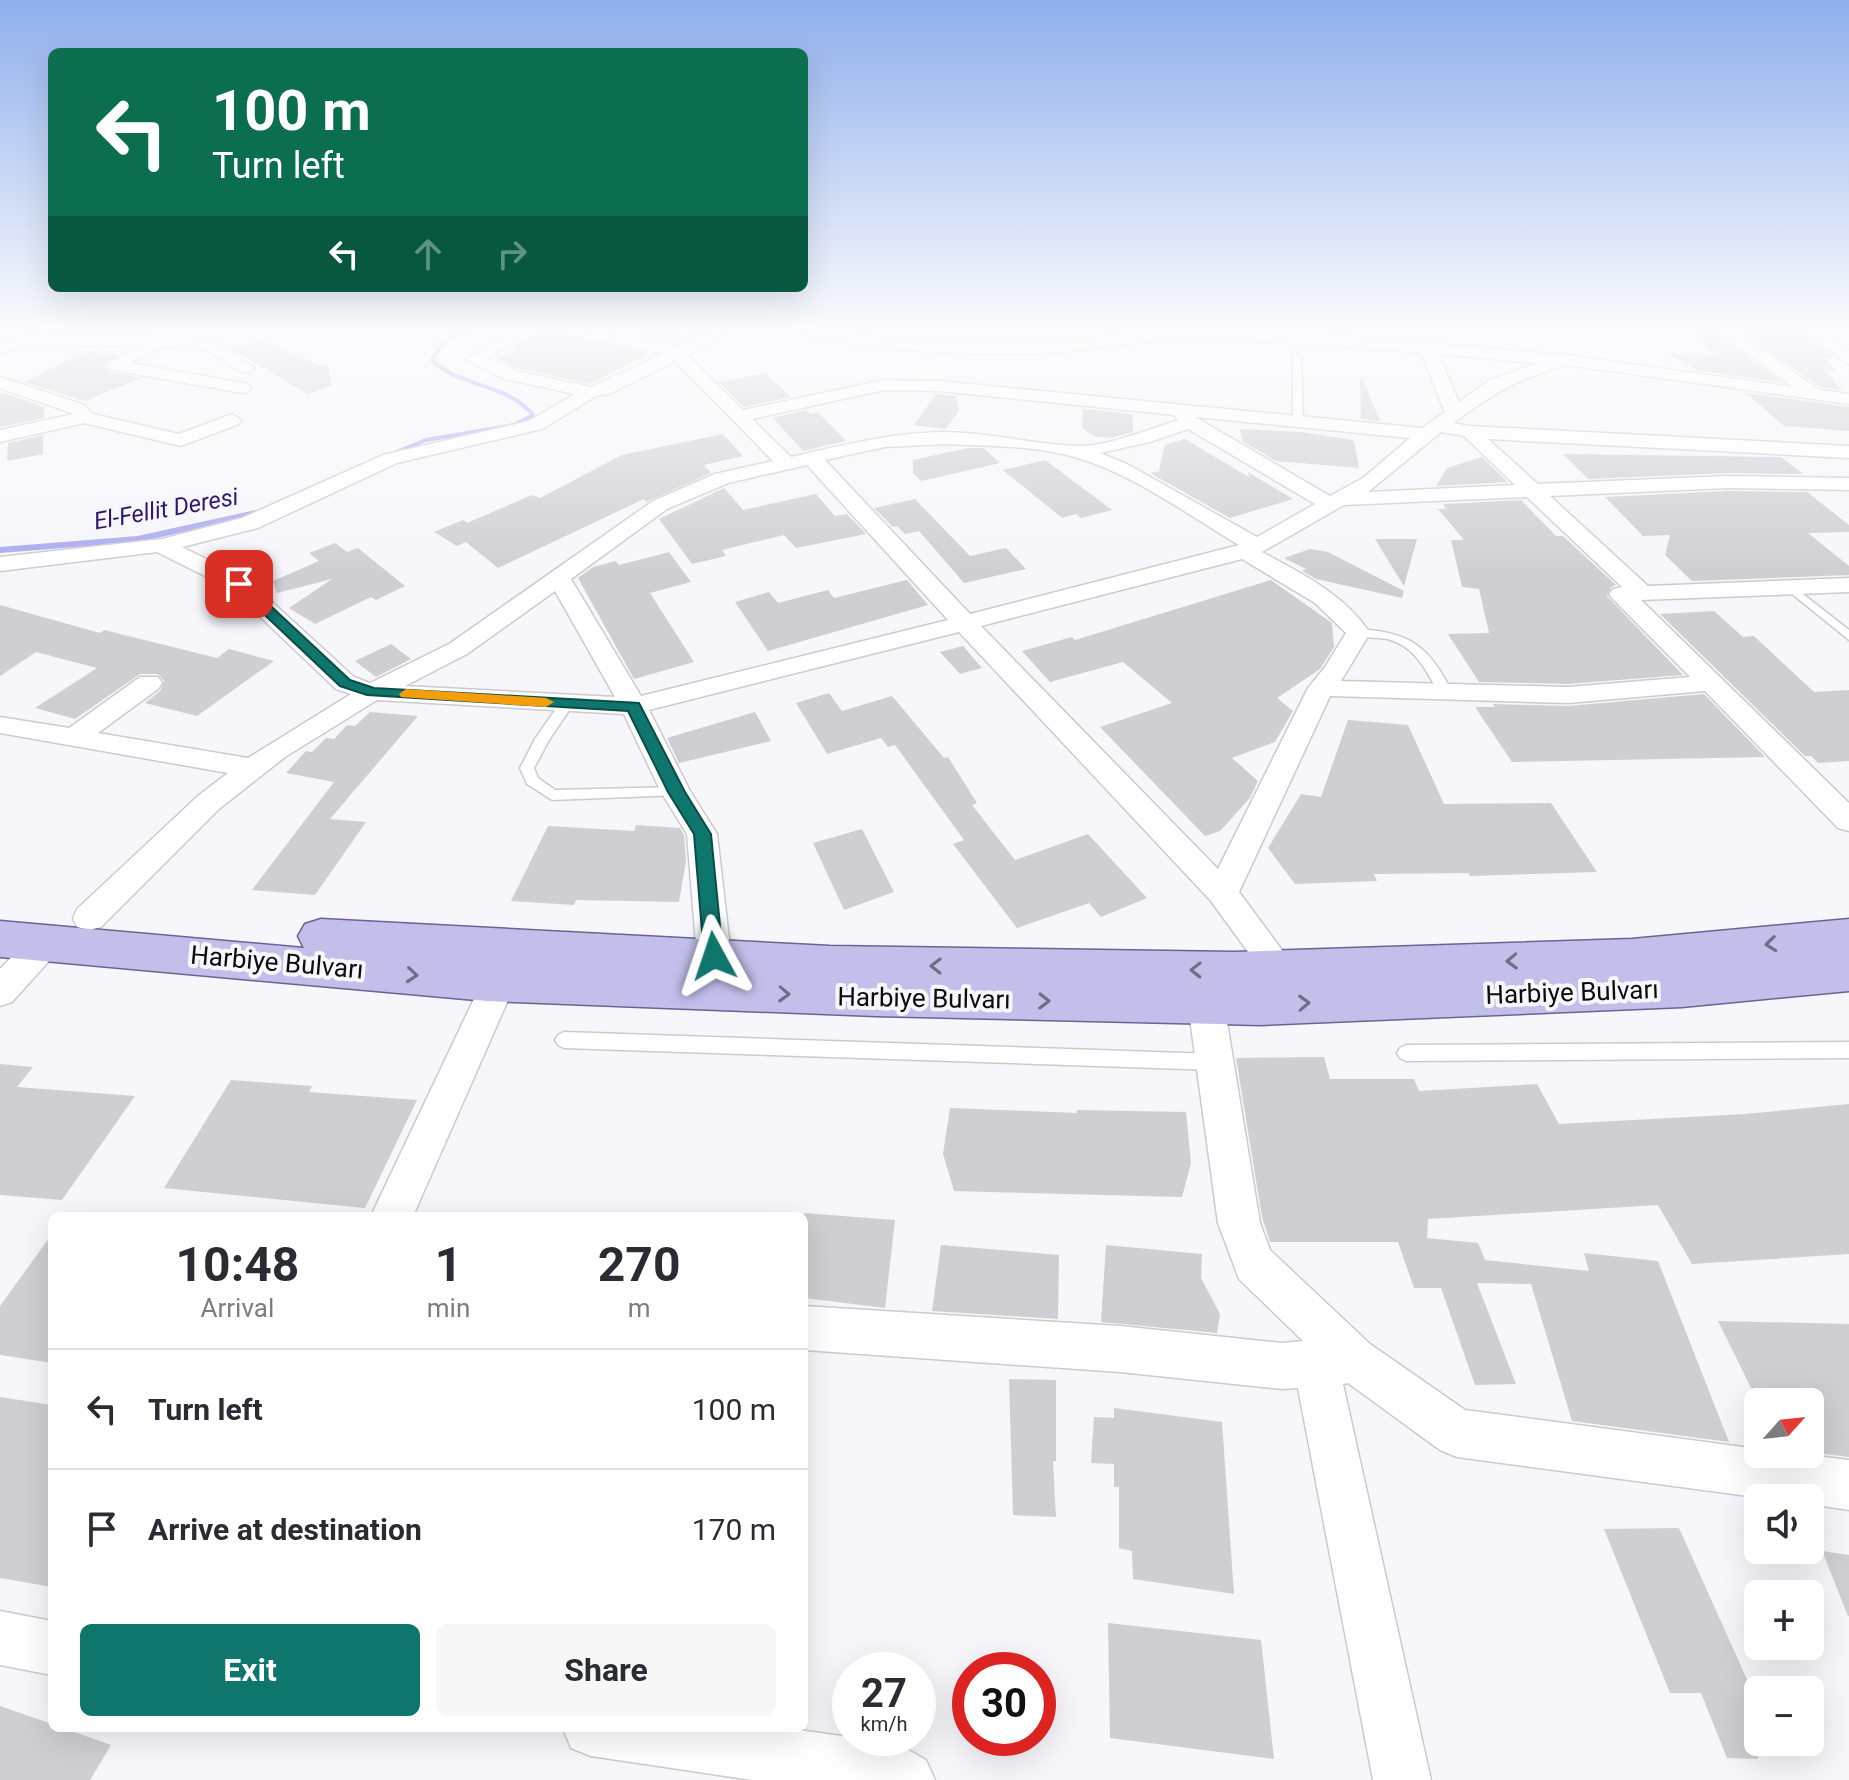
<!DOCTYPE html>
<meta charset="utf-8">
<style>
body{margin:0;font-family:Roboto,sans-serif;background:#f7f7f7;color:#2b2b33;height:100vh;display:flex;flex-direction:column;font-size:30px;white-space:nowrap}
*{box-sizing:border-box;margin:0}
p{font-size:26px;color:#7c7c81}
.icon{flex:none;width:44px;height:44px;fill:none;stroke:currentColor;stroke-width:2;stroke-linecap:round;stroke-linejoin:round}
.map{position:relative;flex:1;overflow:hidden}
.side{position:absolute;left:48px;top:1212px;width:760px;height:520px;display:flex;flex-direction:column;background:#fff;border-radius:12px;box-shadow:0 8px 32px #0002}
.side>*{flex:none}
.hud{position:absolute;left:48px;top:48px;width:760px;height:244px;border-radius:12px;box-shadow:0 8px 32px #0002;background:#0b6e4f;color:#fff;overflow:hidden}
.needle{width:52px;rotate:63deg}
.fabs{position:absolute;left:1744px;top:1388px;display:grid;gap:16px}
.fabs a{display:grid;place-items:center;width:80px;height:80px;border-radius:12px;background:#fff;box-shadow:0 8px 32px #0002;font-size:40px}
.speed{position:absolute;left:832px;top:1652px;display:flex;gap:16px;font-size:40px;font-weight:700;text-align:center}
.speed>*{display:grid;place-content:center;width:104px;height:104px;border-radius:50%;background:#fff;box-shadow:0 8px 32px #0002;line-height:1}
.speed small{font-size:20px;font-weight:400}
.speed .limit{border:12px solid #d22;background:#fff;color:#111}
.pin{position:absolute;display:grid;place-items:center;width:68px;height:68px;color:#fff;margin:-34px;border-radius:16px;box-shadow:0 4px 12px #0006}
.me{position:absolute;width:88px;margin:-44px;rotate:355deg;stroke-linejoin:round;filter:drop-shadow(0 0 6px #0008)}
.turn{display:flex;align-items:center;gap:28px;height:168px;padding:0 32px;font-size:36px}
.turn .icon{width:104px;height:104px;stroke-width:2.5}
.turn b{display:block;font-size:56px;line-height:68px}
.lanes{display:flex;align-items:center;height:76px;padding:0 32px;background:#0003;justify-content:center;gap:40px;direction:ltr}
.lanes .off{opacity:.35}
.eta{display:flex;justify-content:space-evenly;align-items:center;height:136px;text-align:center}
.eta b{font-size:48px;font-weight:700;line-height:56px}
.cta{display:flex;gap:16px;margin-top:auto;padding:16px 32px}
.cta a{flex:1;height:92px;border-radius:12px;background:#0f766e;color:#fff;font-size:32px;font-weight:700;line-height:92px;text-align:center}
.cta a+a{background:#f7f7f7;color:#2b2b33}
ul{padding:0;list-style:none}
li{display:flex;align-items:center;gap:24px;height:120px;padding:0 32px;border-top:2px solid #e1e1e2}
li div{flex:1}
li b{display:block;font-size:30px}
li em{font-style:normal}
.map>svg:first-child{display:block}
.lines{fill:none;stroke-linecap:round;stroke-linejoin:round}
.stream-far1{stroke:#aaa6f1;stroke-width:4}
.stream{stroke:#aaa6f1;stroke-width:6}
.building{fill:#ceced3}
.service-casing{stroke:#cbcbcf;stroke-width:3}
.minor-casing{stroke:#cbcbcf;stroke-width:3}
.primary-casing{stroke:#686595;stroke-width:3}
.service{fill:#fff;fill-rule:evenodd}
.minor{fill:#fff;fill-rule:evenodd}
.primary{fill:#c2bfeb;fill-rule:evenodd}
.oneway{stroke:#706e87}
.route{fill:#0f766e;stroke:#0a4d48;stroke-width:2}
.slow{fill:#f59e0b}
.labels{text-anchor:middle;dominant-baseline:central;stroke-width:8;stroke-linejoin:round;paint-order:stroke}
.far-water-label{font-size:24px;font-style:italic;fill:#2d186e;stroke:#f7f7fb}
.street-label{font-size:26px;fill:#0c0c0d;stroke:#f7f7fb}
</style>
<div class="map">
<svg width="1849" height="1780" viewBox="0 0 1849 1780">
<rect width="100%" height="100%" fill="#f7f7fb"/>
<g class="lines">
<!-- stream-far1 -->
<path class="stream-far1" d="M382 458 426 440 514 425 533 415C507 383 461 388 432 360L443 343 472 326"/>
<!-- stream -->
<polyline class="stream" points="0,550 138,539 256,513"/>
</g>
<!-- building -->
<g class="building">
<polygon points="552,326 558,326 562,332 648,353 590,384 517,368 495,358 520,349 512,347"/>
<polygon points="599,326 705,326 671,342"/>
<polygon points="1691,331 1721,331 1720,336 1782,382 1699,371 1666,353 1717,356 1696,339 1701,340"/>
<polygon points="1742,332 1807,333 1810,339 1835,358 1823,357 1836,371 1825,370 1842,390 1820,387"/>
<polygon points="261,340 321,366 328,365 332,385 308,394 231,349"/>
<polygon points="87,351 119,355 102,366 112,373 141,378 85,401 24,382"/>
<polygon points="765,373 791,397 744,407 719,382"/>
<polygon points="1360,377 1362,377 1380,421 1361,419"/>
<polygon points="4,393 44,407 44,418 0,427 0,394"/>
<polygon points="1746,393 1849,407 1849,431 1784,426"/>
<polygon points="936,394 956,396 959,411 945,429 914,425"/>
<polygon points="1083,409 1132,414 1133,432 1111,438 1094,436 1082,428"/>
<polygon points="806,410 810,414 818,412 846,441 803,451 773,418"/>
<polygon points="1240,429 1301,432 1354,440 1359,468 1276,461 1242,441"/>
<polygon points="723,434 743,456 704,465 711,473 646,502 644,499 498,568 466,542 457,546 434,532 463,520 467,523 532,495 540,498 622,455"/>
<polygon points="43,435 43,454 7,461 8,443"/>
<polygon points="1185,439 1249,477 1248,472 1293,499 1230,518 1150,473 1161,471 1159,469 1165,445"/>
<polygon points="968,448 983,448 1000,463 921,481 913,473 913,460"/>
<polygon points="1563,454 1781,457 1803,474 1727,473 1588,479"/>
<polygon points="1482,457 1508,482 1436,486 1447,468"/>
<polygon points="1045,460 1112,510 1081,518 1076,514 1062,518 1003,470"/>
<polygon points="724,488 743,510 816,494 835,516 847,514 866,534 796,548 784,535 722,550 726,556 692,564 659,519"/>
<polygon points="1727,491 1807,492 1849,525 1849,532 1808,533 1849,566 1849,575 1692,581 1665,555 1670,535 1643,536 1605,497"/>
<polygon points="915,499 970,556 1006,548 1026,569 964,583 919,531 905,534 897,526 893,527 874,508"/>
<polygon points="1521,500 1556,536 1563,536 1616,585 1611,587 1607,596 1683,675 1568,684 1479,682 1448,634 1489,633 1479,589 1462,587 1451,540 1464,540 1438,509 1446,509 1443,504"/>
<polygon points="1375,539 1417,539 1404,586"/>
<polygon points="335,543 347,552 358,548 405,586 376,600 371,597 315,624 289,608 332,579 277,593 273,581 319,561 309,553"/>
<polygon points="1310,549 1328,552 1404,591 1402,598 1316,579 1302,571 1306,569 1284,558"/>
<polygon points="669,552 691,582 650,593 694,662 634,679 578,578 593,567 616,561 619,565"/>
<polygon points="907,580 928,605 768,651 735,602 769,592 778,603 828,590 834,598"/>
<polygon points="1271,580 1332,623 1334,647 1320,669 1277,698 1293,711 1275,742 1232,758 1258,781 1250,798 1220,831 1205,836 1100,727 1172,703 1123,662 1050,682 1022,651 1072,637 1075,640"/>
<polygon points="0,605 100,633 104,630 217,658 229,649 274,661 197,716 145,703 160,691 164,681 158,674 140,674 75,719 35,708 97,668 36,652 0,676"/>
<polygon points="1714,611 1743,637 1754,636 1814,692 1849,690 1849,761 1818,763 1811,756 1805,756 1660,614"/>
<polygon points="391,644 411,659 376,677 355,661"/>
<polygon points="963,646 982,668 960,674 940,652"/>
<polygon points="829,693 842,711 892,696 944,758 948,757 977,803 972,805 1015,860 1088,834 1147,898 1101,917 1089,903 1017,928 953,844 964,840 895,745 888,747 881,738 827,754 796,703"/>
<polygon points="1704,694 1765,757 1512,762 1475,707 1495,707 1493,704 1568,706"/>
<polygon points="370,712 418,716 330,819 366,822 315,895 252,890 334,782 286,773 306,751 312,752 326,738 334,739 347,725 355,726"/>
<polygon points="755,712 771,741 679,763 667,738"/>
<polygon points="1348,720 1408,725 1444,804 1551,803 1597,872 1470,876 1468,873 1374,874 1377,881 1295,884 1268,848 1301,794 1321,797"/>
<polygon points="636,825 680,828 684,835 686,861 679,902 576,900 574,905 511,901 548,826 634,831"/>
<polygon points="862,829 894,892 844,910 813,843"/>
<polygon points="1324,1057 1330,1079 1414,1079 1419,1091 1537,1084 1559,1124 1745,1114 1849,1104 1849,1254 1692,1264 1658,1205 1428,1219 1427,1238 1478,1243 1485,1260 1589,1271 1584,1253 1658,1261 1729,1442 1572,1421 1531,1284 1477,1283 1516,1384 1475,1385 1441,1288 1414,1288 1398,1242 1270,1242 1262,1217 1236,1058"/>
<polygon points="0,1064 33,1067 17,1087 135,1096 62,1200 0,1195"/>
<polygon points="231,1080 312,1086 309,1092 417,1100 365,1208 164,1188"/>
<polygon points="950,1108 1077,1113 1077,1110 1186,1112 1191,1163 1182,1197 954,1191 943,1154"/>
<polygon points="804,1213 895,1220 885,1308 804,1298"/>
<polygon points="52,1234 52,1363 0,1355 0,1306"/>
<polygon points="941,1245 1059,1255 1058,1319 932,1311"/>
<polygon points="1106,1245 1202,1254 1201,1278 1220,1314 1217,1333 1101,1322"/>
<polygon points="1718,1321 1849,1324 1849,1457 1810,1452 1810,1402 1758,1402"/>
<polygon points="1009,1379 1056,1380 1056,1461 1053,1461 1056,1517 1013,1515"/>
<polygon points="0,1397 52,1405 52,1587 0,1578"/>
<polygon points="1114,1408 1222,1422 1234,1594 1133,1579 1132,1551 1119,1548 1119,1487 1114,1487 1114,1464 1091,1463 1094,1417 1114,1418"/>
<polygon points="1679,1528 1758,1704 1758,1759 1727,1758 1701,1693 1670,1693 1604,1529"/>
<polygon points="1822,1551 1849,1555 1849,1616 1848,1616"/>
<polygon points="1108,1623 1261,1640 1274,1759 1110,1738"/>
<polygon points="0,1706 52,1724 52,1728 63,1728 111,1745 90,1780 0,1780"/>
</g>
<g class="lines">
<defs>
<g id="service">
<polygon points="452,326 462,326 440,338 433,336"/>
<polygon points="1297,355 1301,357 1303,421 1298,424 1293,421 1293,357"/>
<polygon points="1790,584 1849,630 1849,640 1786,589 1786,585"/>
<path d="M1358 629C1410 632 1429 646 1452 692L1450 695H1440C1426 671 1416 646 1387 639 1376 637 1365 638 1354 636V630Z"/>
<polygon points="567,699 574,703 549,740 534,768 538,778 555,790 676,787 681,789 683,792 681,795 552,800 527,784 520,768 535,739 562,700"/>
<polygon points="564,1032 1214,1054 1221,1056 1223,1062 1221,1068 1214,1070 564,1048 558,1045 555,1040 558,1035"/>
<polygon points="1849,1042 1849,1058 1406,1061 1400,1058 1397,1053 1400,1048 1406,1045"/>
</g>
<g id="minor">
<path d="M521 326H540L487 358 516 371 591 387 663 354 563 329 561 326H587L677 347 721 326H741L687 355 743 410 884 380 939 381 1422 428 1445 412 1421 353C1330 345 1241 338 1149 342 1115 343 1081 352 1047 353 958 356 868 351 782 329L780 326H807L839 333 904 340 1003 343H1049L1146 332H1293L1566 355 1793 387 1722 334 1730 329 1736 331 1819 390 1849 394V404L1566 365C1517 379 1494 393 1453 423L1470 426 1849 446V458L1488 439 1538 484 1727 476 1849 478V490L1727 488 1550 496 1648 586 1849 578V592L1641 600 1849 803V831L1838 828 1705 691 1568 703 1330 696 1239 892 1296 969 1291 978 1279 982 1267 978 1211 901 959 632 649 710 690 791 717 834 731 956 726 965 714 969 702 965 697 956 687 834 661 792 624 714 377 700 285 757 219 809 101 927 89 930 77 927 73 918 77 909 199 795 228 773 0 733V717L69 728 140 677H158L162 683 158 689 98 733 248 758 351 694 336 689 231 589 157 552 0 571V557L162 539 242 518 383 455 529 421 575 394 505 379 466 359ZM1438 354 1538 363 1490 380 1459 402ZM675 361 773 461 715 474 653 501 449 644 370 683 354 677 247 579 182 547 258 528 397 463 542 429 596 396 609 394ZM884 390 939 391 1174 415 1178 420C1150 429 1106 447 1077 446 1032 444 987 432 942 432 890 433 839 446 791 457L752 419ZM1195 417 1410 438 1363 478 1330 496ZM1188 429 1315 504 1257 537 1127 464 1100 453 1150 442ZM1441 432 1464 436 1515 485 1368 492ZM944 444C987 446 1036 445 1078 458 1135 475 1188 515 1239 545L970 614 825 460 885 447ZM807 465 948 620 641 696 571 579 667 509 728 483ZM1527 497 1622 587 1613 589 1609 594 1613 599 1690 677 1568 687 1341 681 1370 633C1344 594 1302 574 1262 552L1344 505ZM1242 559 1315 603 1346 633 1325 667 1308 688 1218 869 981 626ZM555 591 615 697 405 686 467 654Z"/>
<polygon points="1818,329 1849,351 1849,364 1812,337 1810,334"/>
<polygon points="28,335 208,338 255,368 247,373 241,372 204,348 163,347 131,363 248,384 251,388 248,392 242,393 113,370 105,365 142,347 29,345 0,353 0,343"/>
<polygon points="0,377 84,405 93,414 179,434 232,414 241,420 239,424 181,446 84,423 0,442 0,430 74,414 0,388"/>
<polygon points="47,928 59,932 64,941 59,950 12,1002 0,1006 0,969 35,932"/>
<polygon points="499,968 511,972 516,982 413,1216 371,1216 482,982 487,972"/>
<polygon points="1206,990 1218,994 1224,1004 1260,1223 1270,1250 1370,1344 1465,1410 1758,1449 1758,1454 1800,1454 1849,1460 1849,1510 1810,1504 1810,1498 1763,1498 1457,1457 1440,1450 1348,1383 1343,1384 1431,1780 1373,1780 1298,1388 1282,1389 1120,1372 804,1350 804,1306 1120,1326 1282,1343 1303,1341 1239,1279 1218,1223 1188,1004 1194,994"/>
<polygon points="0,1611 52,1621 52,1675 0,1665"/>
<polygon points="563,1728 785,1728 898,1744 926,1760 935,1780 752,1780 591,1756 571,1748"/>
</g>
<polygon id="primary" points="321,919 830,946 1234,952 1632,939 1849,919 1849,991 1682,1007 1261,1025 876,1016 487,1001 0,957 0,921 304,948 298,936 305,924"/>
</defs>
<!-- service casing -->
<use href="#service" class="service-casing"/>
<!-- minor casing -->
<use href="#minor" class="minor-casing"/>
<!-- primary casing -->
<use href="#primary" class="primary-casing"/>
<!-- service -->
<use href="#service" class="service"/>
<!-- minor -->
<use href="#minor" class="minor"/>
<!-- primary -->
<use href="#primary" class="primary"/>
</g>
<!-- one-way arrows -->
<defs><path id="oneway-chevron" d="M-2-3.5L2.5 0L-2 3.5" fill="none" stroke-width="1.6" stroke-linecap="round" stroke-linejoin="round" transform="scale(2)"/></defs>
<g class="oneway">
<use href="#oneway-chevron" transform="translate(1771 944) rotate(174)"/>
<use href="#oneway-chevron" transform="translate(1512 961) rotate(178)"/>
<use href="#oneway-chevron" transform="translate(936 966) rotate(-179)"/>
<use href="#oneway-chevron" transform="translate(1196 970) rotate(-179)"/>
<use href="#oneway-chevron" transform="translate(412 975) rotate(5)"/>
<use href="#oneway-chevron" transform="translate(784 994) rotate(2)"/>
<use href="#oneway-chevron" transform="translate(1044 1001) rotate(1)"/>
<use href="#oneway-chevron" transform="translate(1304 1003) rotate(-2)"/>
</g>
<!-- sky -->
<linearGradient id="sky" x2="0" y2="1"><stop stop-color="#8faeec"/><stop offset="0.57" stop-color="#fbfbfd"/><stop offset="1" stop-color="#fbfbfd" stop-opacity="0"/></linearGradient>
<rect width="1849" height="575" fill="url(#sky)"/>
<!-- route -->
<polygon class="route" points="235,581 244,581 350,680 374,688 639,703 685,792 711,834 723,956 720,961 707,961 704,956 694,834 668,792 628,711 367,695 340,686 235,587"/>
<!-- slow -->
<polygon class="slow" points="406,689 546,698 554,702 546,707 401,697 399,694"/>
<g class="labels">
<!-- far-water labels -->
<g class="far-water-label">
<text transform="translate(166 509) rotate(-10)">El-Fellit Deresi</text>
</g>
<!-- street labels -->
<g class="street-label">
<text transform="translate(277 962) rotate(5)">Harbiye Bulvarı</text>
<text transform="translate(1572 992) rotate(-2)">Harbiye Bulvarı</text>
<text transform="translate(924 998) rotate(1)">Harbiye Bulvarı</text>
</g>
</g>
</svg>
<div class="fabs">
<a><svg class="needle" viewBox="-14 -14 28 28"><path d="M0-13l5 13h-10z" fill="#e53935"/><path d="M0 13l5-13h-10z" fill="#7c7c81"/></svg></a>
<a><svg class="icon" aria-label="sound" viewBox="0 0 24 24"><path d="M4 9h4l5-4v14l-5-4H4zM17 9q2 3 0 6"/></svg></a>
<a>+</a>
<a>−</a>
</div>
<div class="speed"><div>27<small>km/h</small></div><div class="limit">30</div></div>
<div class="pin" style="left:239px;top:584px;background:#d93025"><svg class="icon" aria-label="arrive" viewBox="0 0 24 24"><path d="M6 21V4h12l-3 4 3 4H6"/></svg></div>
<svg class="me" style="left:714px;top:956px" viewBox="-20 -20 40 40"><path d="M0-17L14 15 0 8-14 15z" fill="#0f766e" stroke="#fff" stroke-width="4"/></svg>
<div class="hud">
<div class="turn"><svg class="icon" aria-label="left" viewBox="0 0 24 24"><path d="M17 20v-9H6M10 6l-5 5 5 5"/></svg><div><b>100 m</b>Turn left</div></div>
<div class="lanes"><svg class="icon" aria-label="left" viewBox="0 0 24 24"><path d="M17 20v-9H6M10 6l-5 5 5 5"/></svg><svg class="icon off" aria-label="ahead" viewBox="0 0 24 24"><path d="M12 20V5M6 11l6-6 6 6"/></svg><svg class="icon off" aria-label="right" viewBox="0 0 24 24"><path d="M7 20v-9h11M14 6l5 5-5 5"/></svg></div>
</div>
<section class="side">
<div class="eta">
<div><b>10:48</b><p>Arrival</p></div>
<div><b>1</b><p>min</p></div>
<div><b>270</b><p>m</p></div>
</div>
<ul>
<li><svg class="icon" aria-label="left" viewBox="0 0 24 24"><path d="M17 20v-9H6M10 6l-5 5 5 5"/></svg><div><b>Turn left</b></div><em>100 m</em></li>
<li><svg class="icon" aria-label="arrive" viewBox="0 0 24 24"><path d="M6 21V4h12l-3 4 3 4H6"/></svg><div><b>Arrive at destination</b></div><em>170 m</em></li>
</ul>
<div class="cta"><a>Exit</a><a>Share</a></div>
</section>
</div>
